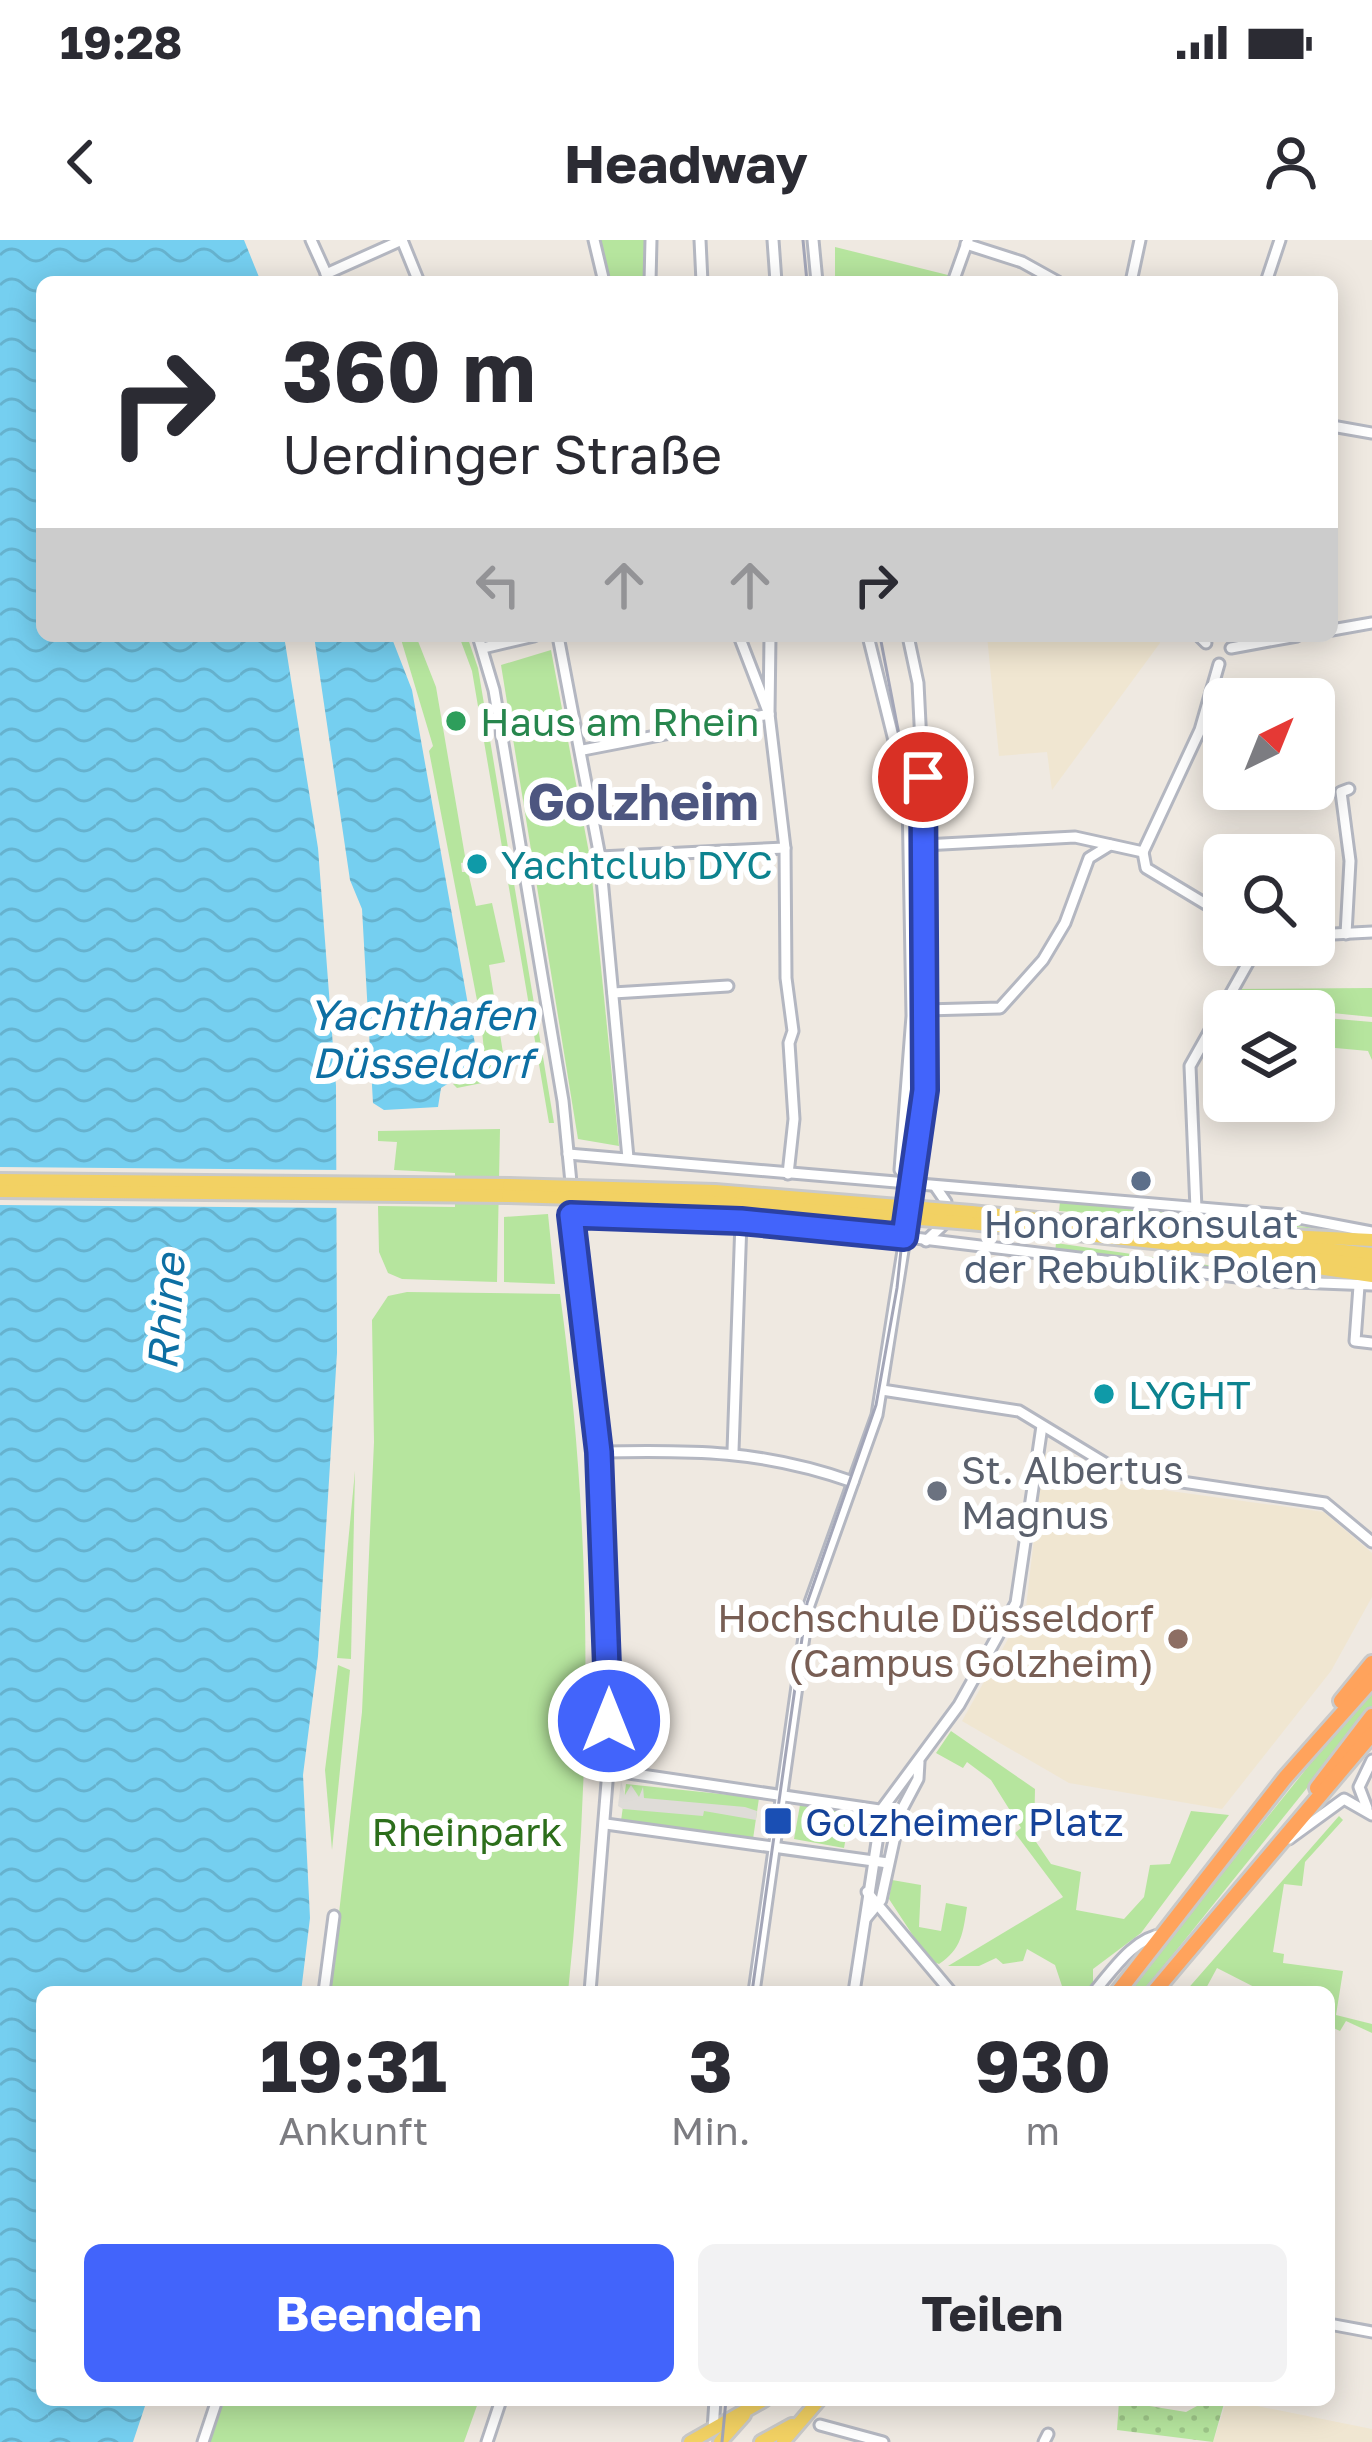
<!DOCTYPE html>
<html lang="de">
<meta charset="utf-8">
<style>
body{margin:0;font-family:"Golos Text",sans-serif;background:#f2f2f3;color:#2b2b33;height:100vh;display:flex;flex-direction:column;font-size:45px;white-space:nowrap}
*{box-sizing:border-box;margin:0}
p{font-size:39px;color:#7c7c81}
.icon{flex:none;width:66px;height:66px;fill:none;stroke:currentColor;stroke-width:2;stroke-linecap:round;stroke-linejoin:round}
.map{position:relative;flex:1;overflow:hidden}
.details{position:absolute;left:36px;top:1746px;width:1299px;height:420px;display:flex;flex-direction:column;background:#fff;border-radius:18px;box-shadow:0 6px 30px #0003}
.details>*{flex:none}
.guide{position:absolute;left:36px;top:36px;width:1302px;height:366px;border-radius:18px;box-shadow:0 6px 30px #0003;background:#fff;color:#2b2b33;overflow:hidden}
.needle{width:78px;rotate:43deg}
.fabs{position:absolute;left:1203px;top:438px;display:grid;gap:24px}
.fabs a{display:grid;place-items:center;width:132px;height:132px;border-radius:18px;background:#fff;box-shadow:0 6px 30px #0003;font-size:60px}
.pin{position:absolute;display:grid;place-items:center;width:102px;height:102px;color:#fff;margin:-51px;border:6px solid #fff;border-radius:50%;box-shadow:0 3px 12px #0007}
.me{position:absolute;width:132px;margin:-66px;rotate:0deg;stroke-linejoin:round;filter:drop-shadow(0 0 9px #0008)}
.turn{display:flex;align-items:center;gap:42px;height:252px;padding:0 48px;font-size:54px}
.turn .icon{width:156px;height:156px;stroke-width:2.5}
.turn b{display:block;font-size:84px;line-height:102px}
.lanes{display:flex;align-items:center;height:114px;padding:0 48px;background:#0003;justify-content:center;gap:60px;direction:ltr}
.lanes .off{opacity:.35}
.eta{display:flex;justify-content:space-evenly;align-items:center;height:204px;text-align:center}
.eta b{font-size:72px;font-weight:700;line-height:84px}
.button{display:flex;gap:24px;margin-top:auto;padding:24px 48px}
.button a{flex:1;height:138px;border-radius:18px;background:#4264fb;color:#fff;font-size:48px;font-weight:700;line-height:138px;text-align:center}
.button a+a{background:#f2f2f3;color:#2b2b33}
.status{display:flex;justify-content:space-between;align-items:center;height:84px;padding:0 60px;background:#fff;direction:ltr}
.status svg{height:33px;fill:currentColor}
header{display:flex;justify-content:space-between;align-items:center;height:156px;padding:0 48px;background:#fff;font-size:54px;font-weight:700}
.map>svg:first-child{display:block}
.education{fill:#f0e6d1}
.grass{fill:#b6e59e}
.garden{fill:url(#garden-dots)}
.plaza{fill:#dfdcd8}
.water{fill:url(#water-waves)}
.pier{fill:#efe9e1}
.lines{fill:none;stroke-linecap:round;stroke-linejoin:round}
.minor-casing{stroke:#b4b7c1;stroke-width:15}
.major-casing{stroke:#c9c9c9;stroke-width:18}
.highway-casing{stroke:#c9c9c9;stroke-width:20}
.minor{stroke:#fff;stroke-width:9}
.major{stroke:#f2d163;stroke-width:12}
.highway{stroke:#ffa35c;stroke-width:14}
.tram{stroke:#a3a6b8;stroke-width:3}
.major-bridge-casing{stroke:#c9c9c9;stroke-width:18;stroke-linecap:butt}
.major-bridge{stroke:#f2d163;stroke-width:12}
.route-casing{stroke:#2b41a3;stroke-width:30}
.route{stroke:#4264fb;stroke-width:21}
.leisure-dot{fill:#2e9e5b;stroke:#fff;stroke-width:4.5}
.culture-dot{fill:#0f9aa8;stroke:#fff;stroke-width:4.5}
.service-dot{fill:#5c6f8a;stroke:#fff;stroke-width:4.5}
.worship-dot{fill:#6b7280;stroke:#fff;stroke-width:4.5}
.education-dot{fill:#8d6e63;stroke:#fff;stroke-width:4.5}
.transit-dot{fill:#1a4fb4;stroke:#fff;stroke-width:4.5}
.labels{text-anchor:middle;dominant-baseline:central;stroke-width:12;stroke-linejoin:round;paint-order:stroke}
.leisure-label{font-size:39px;fill:#27864d;stroke:#fff;text-anchor:start}
.culture-label{font-size:39px;fill:#0d838f;stroke:#fff;text-anchor:start}
.service-label{font-size:39px;fill:#4e5e75;stroke:#fff}
.worship-label{font-size:39px;fill:#5b616d;stroke:#fff;text-anchor:start}
.education-label{font-size:39px;fill:#785e54;stroke:#fff;text-anchor:end}
.transit-label{font-size:39px;fill:#164399;stroke:#fff;text-anchor:start}
.park-label{font-size:39px;fill:#2c6e1b;stroke:#fff}
.water-label{font-size:42px;font-style:italic;fill:#0d6fa3;stroke:#fff}
.district-label{font-size:51px;font-weight:bold;fill:#4d5680;stroke:#fff}
</style>
<div class="status"><b>19:28</b><svg viewBox="0 0 49 12"><path d="M0 12V9h3v3zM5 12V6h3v6zM10 12V3h3v9zM15 12V0h3v12zM26 1h20v11H26zM47 4h2v5h-2z"/></svg></div>
<header><svg class="icon" aria-label="back" viewBox="0 0 24 24"><path d="M15 5l-7 7 7 7"/></svg>Headway<svg class="icon" aria-label="person" viewBox="0 0 24 24"><circle cx="12" cy="8" r="4"/><path d="M4 21q1-7 8-7t8 7"/></svg></header>
<div class="map">
<svg width="1372" height="2202" viewBox="0 0 1372 2202">
<defs>
<pattern id="garden-dots" width="8" height="8" patternUnits="userSpaceOnUse" patternTransform="scale(3)"><rect width="8" height="8" fill="#b6e59e"/><path d="M2 2h.1M6 6h.1" fill="none" stroke="#9dc588" stroke-width="1.8" stroke-linecap="round"/></pattern>
<pattern id="water-waves" width="16" height="10" patternUnits="userSpaceOnUse" patternTransform="scale(3)"><rect width="16" height="10" fill="#75cff0"/><path d="M0 5q4-4 8 0t8 0" fill="none" stroke="#66b2ce"/></pattern>
</defs>
<rect width="100%" height="100%" fill="#efe9e1"/>
<!-- education -->
<g class="education">
<polygon points="987,396 1159,396 1160,403 1052,550 1047,512 999,516"/>
<polygon points="1044,1213 1119,1244 1324,1272 1372,1313 1372,1357 1331,1431 1222,1569 1069,1543 962,1481 1026,1367"/>
<polygon points="1227,2160 1372,2189 1372,2202 1213,2202"/>
</g>
<!-- grass -->
<g class="grass">
<polygon points="597,0 647,0 643,38 606,42"/>
<polygon points="835,7 952,36 950,42 835,42"/>
<polygon points="400,396 416,396 436,447 466,622 461,623 462,632 468,632 476,666 492,663 505,722 489,725 507,838 457,848 453,844 487,840 481,781 429,511 433,506"/>
<polygon points="459,396 467,396 478,428 554,883 549,883 472,431"/>
<polygon points="551,410 590,618 619,906 578,899 501,425"/>
<polygon points="1372,748 1372,777 1232,763 1235,749"/>
<polygon points="1314,777 1372,782 1372,820 1368,811 1314,806"/>
<polygon points="500,889 497,1042 402,1039 388,1033 379,1012 378,966 455,967 455,933 394,930 397,902 378,901 378,891"/>
<polygon points="1060,962 1337,990 1059,971"/>
<polygon points="548,974 555,1044 504,1042 504,977"/>
<polygon points="1056,1003 1310,1040 1055,1013"/>
<path d="M407 1052 560 1054C592 1287 593 1518 568 1752H330L362 1472 374 1202 372 1080 388 1056Z"/>
<polygon points="355,1231 351,1419 337,1418"/>
<polygon points="338,1425 350,1430 332,1610 325,1530"/>
<polygon points="1372,1447 1372,1467 1143,1752 1127,1752"/>
<polygon points="951,1491 1035,1549 1034,1599 1051,1624 1081,1632 1076,1670 1124,1679 1144,1657 1150,1625 1170,1624 1191,1571 1229,1575 1141,1693 1093,1729 1093,1745 1087,1752 1064,1752 1055,1725 1027,1709 1023,1721 1003,1724 996,1718 979,1726 948,1726 1063,1657 1015,1593 1021,1588 991,1540 967,1522 963,1528 936,1513"/>
<polygon points="626,1544 759,1558 753,1599 621,1581"/>
<polygon points="800,1565 851,1571 844,1608 794,1599"/>
<polygon points="1339,1576 1343,1580 1305,1622 1302,1646 1284,1644 1273,1712 1284,1714 1283,1723 1343,1731 1336,1775 1372,1784 1372,1793 1346,1781 1340,1791 1329,1786 1329,1752 1264,1752 1217,1728 1204,1752 1185,1752"/>
<path d="M892 1640 921 1645 919 1687 941 1691 946 1663 967 1667C963 1692 962 1709 939 1724L929 1720 889 1659Z"/>
<polygon points="225,2160 479,2160 464,2202 208,2202"/>
</g>
<!-- garden -->
<polygon class="garden" points="1208,2160 1225,2160 1213,2202 1117,2190 1119,2161 1186,2172"/>
<!-- plaza -->
<polygon class="plaza" points="621,1541 625,1555 631,1545 639,1557 643,1547 644,1558 745,1567 757,1571 756,1580 704,1571 703,1576 623,1569 618,1566"/>
<!-- water -->
<g class="water">
<polygon points="0,0 244,0 261,42 42,42 42,396 284,396 318,608 336,846 337,1113 318,1416 303,1535 310,1678 301,1752 42,1752 42,2160 147,2160 133,2202 0,2202"/>
<polygon points="314,396 391,396 412,450 475,804 475,827 441,848 438,867 384,870 373,863 362,669 350,640"/>
</g>
<!-- pier -->
<polygon class="pier" points="0,927 342,930 343,968 0,965"/>
<g class="lines">
<defs>
<g id="minor">
<polyline points="311,0 330,42"/>
<polyline points="402,0 419,42"/>
<polyline points="594,0 604,42"/>
<polyline points="700,0 702,42"/>
<polyline points="773,0 776,42"/>
<polyline points="813,0 817,42"/>
<polyline points="966,4 1022,22 1058,42"/>
<polyline points="326,34 402,0"/>
<polyline points="650,42 651,0"/>
<polyline points="953,42 968,0"/>
<polyline points="1131,42 1140,0"/>
<polyline points="1266,42 1280,0"/>
<polyline points="1332,186 1372,193"/>
<polyline points="1332,390 1372,383"/>
<polyline points="478,396 494,450 563,861 605,1290 608,1530 590,1752"/>
<polyline points="558,396 600,617 628,918"/>
<polyline points="739,396 769,474"/>
<polyline points="770,396 769,474 785,608 786,738 793,791 789,803 794,879 788,934"/>
<polyline points="868,396 908,557 912,776 900,930 910,944"/>
<polyline points="1199,396 1206,403"/>
<polyline points="483,408 534,396"/>
<polyline points="1231,408 1297,396"/>
<polyline points="583,510 769,474"/>
<polyline points="924,605 1075,597 1143,612"/>
<polyline points="1143,612 1200,490 1219,424"/>
<polyline points="1143,612 1146,628 1224,675"/>
<polyline points="600,617 785,608"/>
<polyline points="1346,694 1350,621 1341,552 1349,549"/>
<polyline points="1314,695 1372,692"/>
<polyline points="613,753 728,746"/>
<polyline points="925,770 1000,768 1043,720 1065,683 1089,618 1110,605"/>
<polyline points="568,914 1283,975 1372,992"/>
<polyline points="1196,969 1190,826 1258,705"/>
<polyline points="571,975 832,988 1270,1041 1372,1045"/>
<polyline points="926,1001 947,981 946,962 935,946"/>
<polyline points="1359,1046 1355,1101 1372,1103"/>
<polyline points="882,1150 1019,1171 1121,1233 1325,1263 1372,1302"/>
<polyline points="733,1211 741,981"/>
<path d="M599 1212C693 1210 763 1210 853 1242"/>
<polyline points="608,1530 900,1573"/>
<polyline points="1367,1568 1359,1547 1372,1520"/>
<polyline points="606,1584 888,1623"/>
<polyline points="1289,1599 1344,1559 1372,1575"/>
<polyline points="867,1652 951,1752"/>
<polyline points="866,1678 881,1660 900,1573 918,1539 919,1522"/>
<polyline points="324,1752 334,1676"/>
<polyline points="754,1752 808,1368 877,1175 917,922 925,838 925,584 918,443 908,396"/>
<polyline points="854,1752 882,1569 959,1465 1016,1363 1042,1186"/>
<path d="M1094 1752C1112 1731 1134 1697 1164 1694"/>
<polyline points="1329,2084 1372,2092"/>
<polyline points="820,2185 883,2202"/>
<polyline points="713,2190 715,2160"/>
<polyline points="203,2202 217,2160"/>
<polyline points="487,2202 501,2160"/>
<polyline points="1044,2202 1048,2194"/>
</g>
<g id="major">
<polyline points="0,940 509,945"/>
<polyline points="0,951 508,956"/>
<polyline points="971,972 1372,1014"/>
<polyline points="970,983 1372,1025"/>
<polyline points="1246,994 1372,1000"/>
<polyline points="1243,1017 1372,1036"/>
<polyline points="690,2202 764,2160"/>
<polyline points="720,2202 744,2175"/>
<polyline points="761,2202 792,2185"/>
<polyline points="783,2202 819,2160"/>
</g>
<g id="highway">
<polyline points="1341,1461 1372,1423"/>
<polyline points="1317,1548 1372,1476"/>
<polyline points="1118,1752 1285,1538 1372,1440"/>
<polyline points="1154,1752 1372,1494"/>
</g>
</defs>
<!-- minor casing -->
<use href="#minor" class="minor-casing"/>
<!-- major casing -->
<use href="#major" class="major-casing"/>
<!-- highway casing -->
<use href="#highway" class="highway-casing"/>
<!-- minor -->
<use href="#minor" class="minor"/>
<!-- major -->
<use href="#major" class="major"/>
<!-- highway -->
<use href="#highway" class="highway"/>
<!-- tram -->
<g class="tram">
<polyline points="803,0 807,42"/>
<polyline points="752,1752 807,1363 876,1165 897,1048 916,868 915,578 880,396"/>
<polyline points="722,2202 726,2160"/>
</g>
<defs>
<g id="major-bridge">
<polyline points="509,945 715,951 971,972"/>
<polyline points="508,956 713,962 970,983"/>
</g>
</defs>
<!-- major-bridge casing -->
<use href="#major-bridge" class="major-bridge-casing"/>
<!-- major-bridge -->
<use href="#major-bridge" class="major-bridge"/>
</g>
<g class="lines">
<defs>
<polyline id="route" points="609,1481 599,1212 571,975 741,981 904,997 925,850 923,537"/>
</defs>
<!-- route casing -->
<use href="#route" class="route-casing"/>
<!-- route -->
<use href="#route" class="route"/>
</g>
<!-- markers -->
<circle class="leisure-dot" cx="456" cy="481" r="12"/>
<g class="culture-dot">
<circle cx="477" cy="624" r="12"/>
<circle cx="1104" cy="1154" r="12"/>
</g>
<circle class="service-dot" cx="1141" cy="941" r="12"/>
<circle class="worship-dot" cx="937" cy="1251" r="12"/>
<circle class="education-dot" cx="1178" cy="1399" r="12"/>
<rect class="transit-dot" x="763" y="1566" width="30" height="30" rx="6"/>
<g class="labels">
<!-- leisure labels -->
<g class="leisure-label">
<text x="480" y="481">Haus am Rhein</text>
</g>
<!-- culture labels -->
<g class="culture-label">
<text x="501" y="624">Yachtclub DYC</text>
<text x="1128" y="1154">LYGHT</text>
</g>
<!-- service labels -->
<g class="service-label">
<text x="1141" y="983">Honorarkonsulat<tspan x="1141" dy="45">der Rebublik Polen</tspan></text>
</g>
<!-- worship labels -->
<g class="worship-label">
<text x="961" y="1229">St. Albertus<tspan x="961" dy="45">Magnus</tspan></text>
</g>
<!-- education labels -->
<g class="education-label">
<text x="1154" y="1377">Hochschule Düsseldorf<tspan x="1154" dy="45">(Campus Golzheim)</tspan></text>
</g>
<!-- transit labels -->
<g class="transit-label">
<text x="805" y="1581">Golzheimer Platz</text>
</g>
<!-- park labels -->
<g class="park-label">
<text x="467" y="1591">Rheinpark</text>
</g>
<!-- water labels -->
<g class="water-label">
<text x="422" y="774">Yachthafen<tspan x="422" dy="48">Düsseldorf</tspan></text>
<text transform="translate(165 1072) rotate(-86)">Rhine</text>
</g>
<!-- district labels -->
<g class="district-label">
<text x="643" y="560">Golzheim</text>
</g>
</g>
</svg>
<div class="fabs">
<a><svg class="needle" viewBox="-14 -14 28 28"><path d="M0-13l5 13h-10z" fill="#e53935"/><path d="M0 13l5-13h-10z" fill="#7c7c81"/></svg></a>
<a><svg class="icon" aria-label="search" viewBox="0 0 24 24"><circle cx="10" cy="10" r="6"/><path d="M15 15l6 6"/></svg></a>
<a><svg class="icon" aria-label="layers" viewBox="0 0 24 24"><path d="M12 4l9 5-9 5-9-5zM3 14l9 5 9-5"/></svg></a>
</div>
<div class="pin" style="left:923px;top:537px;background:#d93025"><svg class="icon" aria-label="arrive" viewBox="0 0 24 24"><path d="M6 21V4h12l-3 4 3 4H6"/></svg></div>
<svg class="me" style="left:609px;top:1481px" viewBox="-20 -20 40 40"><circle r="17" fill="#4264fb" stroke="#fff" stroke-width="3"/><path d="M0-11L8 9 0 5-8 9z" fill="#fff"/></svg>
<div class="guide">
<div class="turn"><svg class="icon" aria-label="right" viewBox="0 0 24 24"><path d="M7 20v-9h11M14 6l5 5-5 5"/></svg><div><b>360 m</b>Uerdinger Straße</div></div>
<div class="lanes"><svg class="icon off" aria-label="left" viewBox="0 0 24 24"><path d="M17 20v-9H6M10 6l-5 5 5 5"/></svg><svg class="icon off" aria-label="ahead" viewBox="0 0 24 24"><path d="M12 20V5M6 11l6-6 6 6"/></svg><svg class="icon off" aria-label="ahead" viewBox="0 0 24 24"><path d="M12 20V5M6 11l6-6 6 6"/></svg><svg class="icon" aria-label="right" viewBox="0 0 24 24"><path d="M7 20v-9h11M14 6l5 5-5 5"/></svg></div>
</div>
<section class="details">
<div class="eta">
<div><b>19:31</b><p>Ankunft</p></div>
<div><b>3</b><p>Min.</p></div>
<div><b>930</b><p>m</p></div>
</div>
<div class="button"><a>Beenden</a><a>Teilen</a></div>
</section>
</div>
